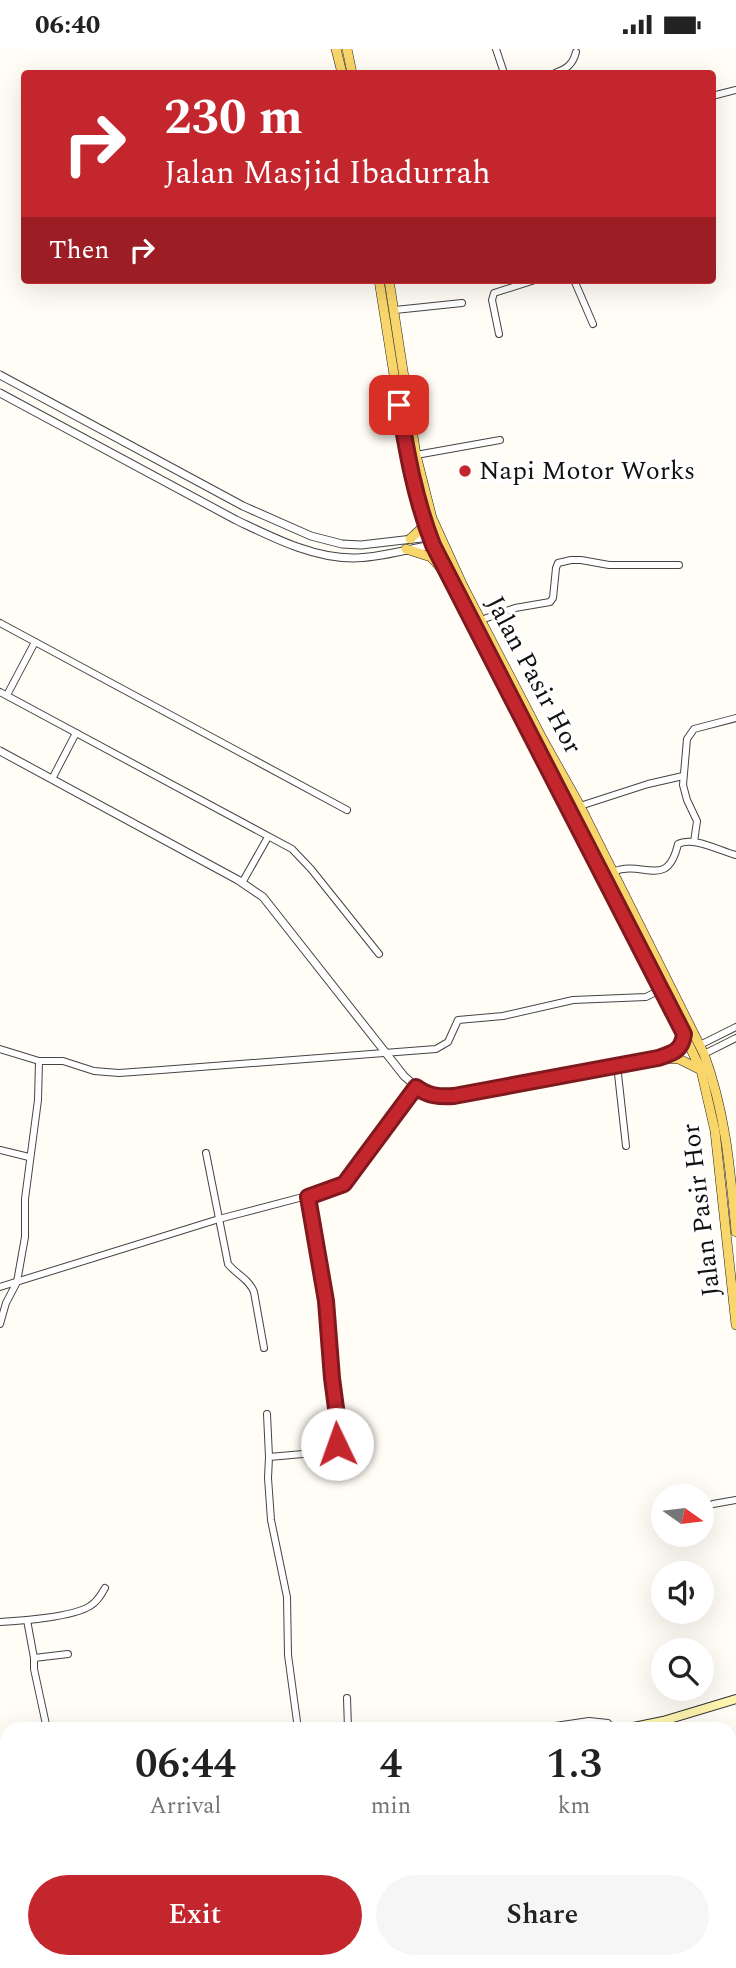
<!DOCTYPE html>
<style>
body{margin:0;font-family:Spectral,serif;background:#f6f6f6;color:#222;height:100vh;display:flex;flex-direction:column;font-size:26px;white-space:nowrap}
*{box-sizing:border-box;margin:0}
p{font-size:23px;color:#767676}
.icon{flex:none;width:38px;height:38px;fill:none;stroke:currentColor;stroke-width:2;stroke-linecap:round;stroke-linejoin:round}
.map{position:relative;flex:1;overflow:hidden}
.drawer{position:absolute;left:0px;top:1673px;width:737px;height:247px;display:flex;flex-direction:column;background:#fff;border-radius:21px 21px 0 0;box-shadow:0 7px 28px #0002}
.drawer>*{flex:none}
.banner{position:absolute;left:21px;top:21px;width:695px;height:214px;border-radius:7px;box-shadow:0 7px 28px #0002;background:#c4262e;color:#fff;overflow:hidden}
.needle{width:46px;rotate:104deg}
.fabs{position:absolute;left:651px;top:1435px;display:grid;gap:14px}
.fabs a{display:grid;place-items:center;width:63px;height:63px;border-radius:50%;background:#fff;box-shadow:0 7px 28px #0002;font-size:35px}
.pin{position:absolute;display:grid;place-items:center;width:60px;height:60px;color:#fff;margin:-30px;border-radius:14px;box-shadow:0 4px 10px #0006}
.me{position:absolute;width:77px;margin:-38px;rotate:357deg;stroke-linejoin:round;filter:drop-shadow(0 0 5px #0008)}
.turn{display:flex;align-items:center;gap:24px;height:147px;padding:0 28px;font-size:32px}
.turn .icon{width:91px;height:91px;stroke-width:2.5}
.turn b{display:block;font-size:49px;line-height:60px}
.then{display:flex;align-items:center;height:66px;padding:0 28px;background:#0003;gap:14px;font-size:26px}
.eta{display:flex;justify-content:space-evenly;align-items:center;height:119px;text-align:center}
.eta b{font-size:42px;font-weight:600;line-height:49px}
.cta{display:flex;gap:14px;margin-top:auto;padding:14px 28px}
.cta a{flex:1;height:80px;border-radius:42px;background:#c4262e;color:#fff;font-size:28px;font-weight:600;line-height:80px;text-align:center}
.cta a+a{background:#f6f6f6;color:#222}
.status{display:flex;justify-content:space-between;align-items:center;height:49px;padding:0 35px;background:#fff;direction:ltr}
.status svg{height:19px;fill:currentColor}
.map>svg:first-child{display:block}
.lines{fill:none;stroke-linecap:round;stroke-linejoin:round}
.minor-casing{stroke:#444;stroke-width:8}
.tertiary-casing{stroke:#444;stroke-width:9}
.secondary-casing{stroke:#333;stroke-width:10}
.primary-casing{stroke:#222;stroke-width:10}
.minor{stroke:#fff;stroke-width:6}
.tertiary{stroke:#fff;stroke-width:7}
.secondary{stroke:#fff6b0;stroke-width:8}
.primary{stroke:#f9d66b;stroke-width:9}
.route-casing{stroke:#7f191e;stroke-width:18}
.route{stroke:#c4262e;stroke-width:12}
.poi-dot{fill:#c4262e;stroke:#fff;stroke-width:2.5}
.labels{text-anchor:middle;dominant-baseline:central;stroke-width:7;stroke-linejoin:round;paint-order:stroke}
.poi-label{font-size:26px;fill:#111;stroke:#fff;text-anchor:start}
.street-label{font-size:26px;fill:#111;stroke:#fff}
</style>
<div class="status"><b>06:40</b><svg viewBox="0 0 49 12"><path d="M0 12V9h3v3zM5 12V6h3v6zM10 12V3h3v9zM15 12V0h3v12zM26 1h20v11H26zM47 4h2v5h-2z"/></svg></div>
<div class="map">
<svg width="736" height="1919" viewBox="0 0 736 1919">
<rect width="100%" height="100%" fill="#fffdf5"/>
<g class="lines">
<defs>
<g id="minor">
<polyline points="496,0 504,24"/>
<path d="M555 24C567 20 573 15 576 3"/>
<polyline points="712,47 736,41"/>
<polyline points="574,231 593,275"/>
<polyline points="395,261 462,254"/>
<polyline points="499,285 492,251 494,244 535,231"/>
<polyline points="416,406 500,391"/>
<polyline points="481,571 515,559 550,553 553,549 556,519 558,514 571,511 581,511 609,516 679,516"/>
<polyline points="0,574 347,761"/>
<polyline points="0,643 292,800 311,820 379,905"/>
<polyline points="7,646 35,593"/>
<polyline points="52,730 76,684"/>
<polyline points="580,757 648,735 683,727"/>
<polyline points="694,793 697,772 687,751 683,736 687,690 694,680 736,669"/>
<path d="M613 823C643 810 667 842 678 795 693 787 720 802 736 806"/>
<polyline points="242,834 268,788"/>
<polyline points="700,996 736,978"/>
<polyline points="0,1000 39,1012 63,1012 94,1022 119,1024 161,1021 436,1000 448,993 458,971 503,967 573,951 646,948 662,940"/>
<polyline points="704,1005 736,989"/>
<polyline points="617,1016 626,1097"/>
<polyline points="0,1101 29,1108"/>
<path d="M206 1104 228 1215C237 1226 249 1230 254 1243L264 1299"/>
<polyline points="0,1238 219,1170 337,1139 350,1129 416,1038"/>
<polyline points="0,1275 6,1254 17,1233 25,1188 25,1150 38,1051 39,1012"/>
<polyline points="267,1365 269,1408"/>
<polyline points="713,1455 736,1451"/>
<polyline points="27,1571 34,1609"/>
<path d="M0 1573C21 1572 73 1568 90 1557 97 1553 101 1546 105 1539"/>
<polyline points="347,1649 348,1680"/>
<polyline points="47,1680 34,1620 34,1609 68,1605"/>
<polyline points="298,1680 288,1606 287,1548 271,1471 268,1429 269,1408 326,1403 333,1400 337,1395 339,1382 333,1344 326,1252 308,1148"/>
<polyline points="535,1680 589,1672 608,1674 611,1680"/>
<polyline points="0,1722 7,1721"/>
<polyline points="730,1855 736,1854"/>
<polyline points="678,1913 678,1919"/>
<polyline points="358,1919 360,1913"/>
</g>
<g id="tertiary">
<polyline points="0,326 243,457 311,487 342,495 361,496 430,488"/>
<path d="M0 344 236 471C272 488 312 509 353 509 380 509 407 500 433 496"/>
<path d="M0 702 238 831 263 848 404 1027C420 1042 431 1049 454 1047L658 1009"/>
</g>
<g id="secondary">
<polyline points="624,1680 663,1672 736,1650"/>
<polyline points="0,1835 7,1833"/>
</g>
<g id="primary">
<polyline points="336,0 342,24"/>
<polyline points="347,0 352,24"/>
<polyline points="379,231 407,408 424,473 433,496 662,940 701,1021 715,1082 736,1276"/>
<path d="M389 231 416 406 432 469 463 537 543 691 580 757 704 1005C726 1066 730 1119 736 1183"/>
<polyline points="410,490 421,480 424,473"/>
<polyline points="406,500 431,508 439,517"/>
<path d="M666 1007C678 1003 683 997 684 985"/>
<polyline points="658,1009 679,1010 699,1020"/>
</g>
</defs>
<!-- minor casing -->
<use href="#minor" class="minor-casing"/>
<!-- tertiary casing -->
<use href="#tertiary" class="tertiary-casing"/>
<!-- secondary casing -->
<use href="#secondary" class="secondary-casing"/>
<!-- primary casing -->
<use href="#primary" class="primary-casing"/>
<!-- minor -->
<use href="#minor" class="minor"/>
<!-- tertiary -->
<use href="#tertiary" class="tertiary"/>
<!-- secondary -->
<use href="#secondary" class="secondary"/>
<!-- primary -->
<use href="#primary" class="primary"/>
</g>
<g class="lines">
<defs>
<path id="route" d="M337 1395 339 1382 332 1329 326 1252 308 1148 344 1135 416 1038C428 1047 439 1048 454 1047L658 1009C673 1004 682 1002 684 985L433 496C415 450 407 404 399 356"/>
</defs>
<!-- route casing -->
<use href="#route" class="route-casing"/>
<!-- route -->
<use href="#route" class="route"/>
</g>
<!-- markers -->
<circle class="poi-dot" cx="465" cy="422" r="7"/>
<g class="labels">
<!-- poi labels -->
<g class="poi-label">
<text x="479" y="422">Napi Motor Works</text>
</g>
<!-- street labels -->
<g class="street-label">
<text transform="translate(534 626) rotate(62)">Jalan Pasir Hor</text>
<text transform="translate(701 1161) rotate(-97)">Jalan Pasir Hor</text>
</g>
</g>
</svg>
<div class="fabs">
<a><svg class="needle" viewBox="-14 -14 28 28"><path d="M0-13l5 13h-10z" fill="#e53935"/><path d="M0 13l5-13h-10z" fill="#767676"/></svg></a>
<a><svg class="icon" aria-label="sound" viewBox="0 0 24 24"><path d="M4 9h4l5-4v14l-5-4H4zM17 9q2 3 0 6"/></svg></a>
<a><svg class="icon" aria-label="search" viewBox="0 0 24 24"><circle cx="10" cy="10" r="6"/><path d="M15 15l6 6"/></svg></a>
</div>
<div class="pin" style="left:399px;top:356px;background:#d93025"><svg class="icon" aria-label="arrive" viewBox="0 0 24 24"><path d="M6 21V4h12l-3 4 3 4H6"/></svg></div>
<svg class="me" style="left:337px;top:1395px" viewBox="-20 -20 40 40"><circle r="19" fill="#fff"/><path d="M0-13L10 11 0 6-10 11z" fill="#c4262e"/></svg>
<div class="banner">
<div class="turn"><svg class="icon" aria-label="right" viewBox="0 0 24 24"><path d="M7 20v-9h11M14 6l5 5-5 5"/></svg><div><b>230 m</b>Jalan Masjid Ibadurrah</div></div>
<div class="then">Then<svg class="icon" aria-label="right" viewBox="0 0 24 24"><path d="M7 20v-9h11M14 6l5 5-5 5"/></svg></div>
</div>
<section class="drawer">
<div class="eta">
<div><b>06:44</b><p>Arrival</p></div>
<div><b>4</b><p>min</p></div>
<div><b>1.3</b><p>km</p></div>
</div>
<div class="cta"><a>Exit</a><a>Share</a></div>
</section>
</div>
